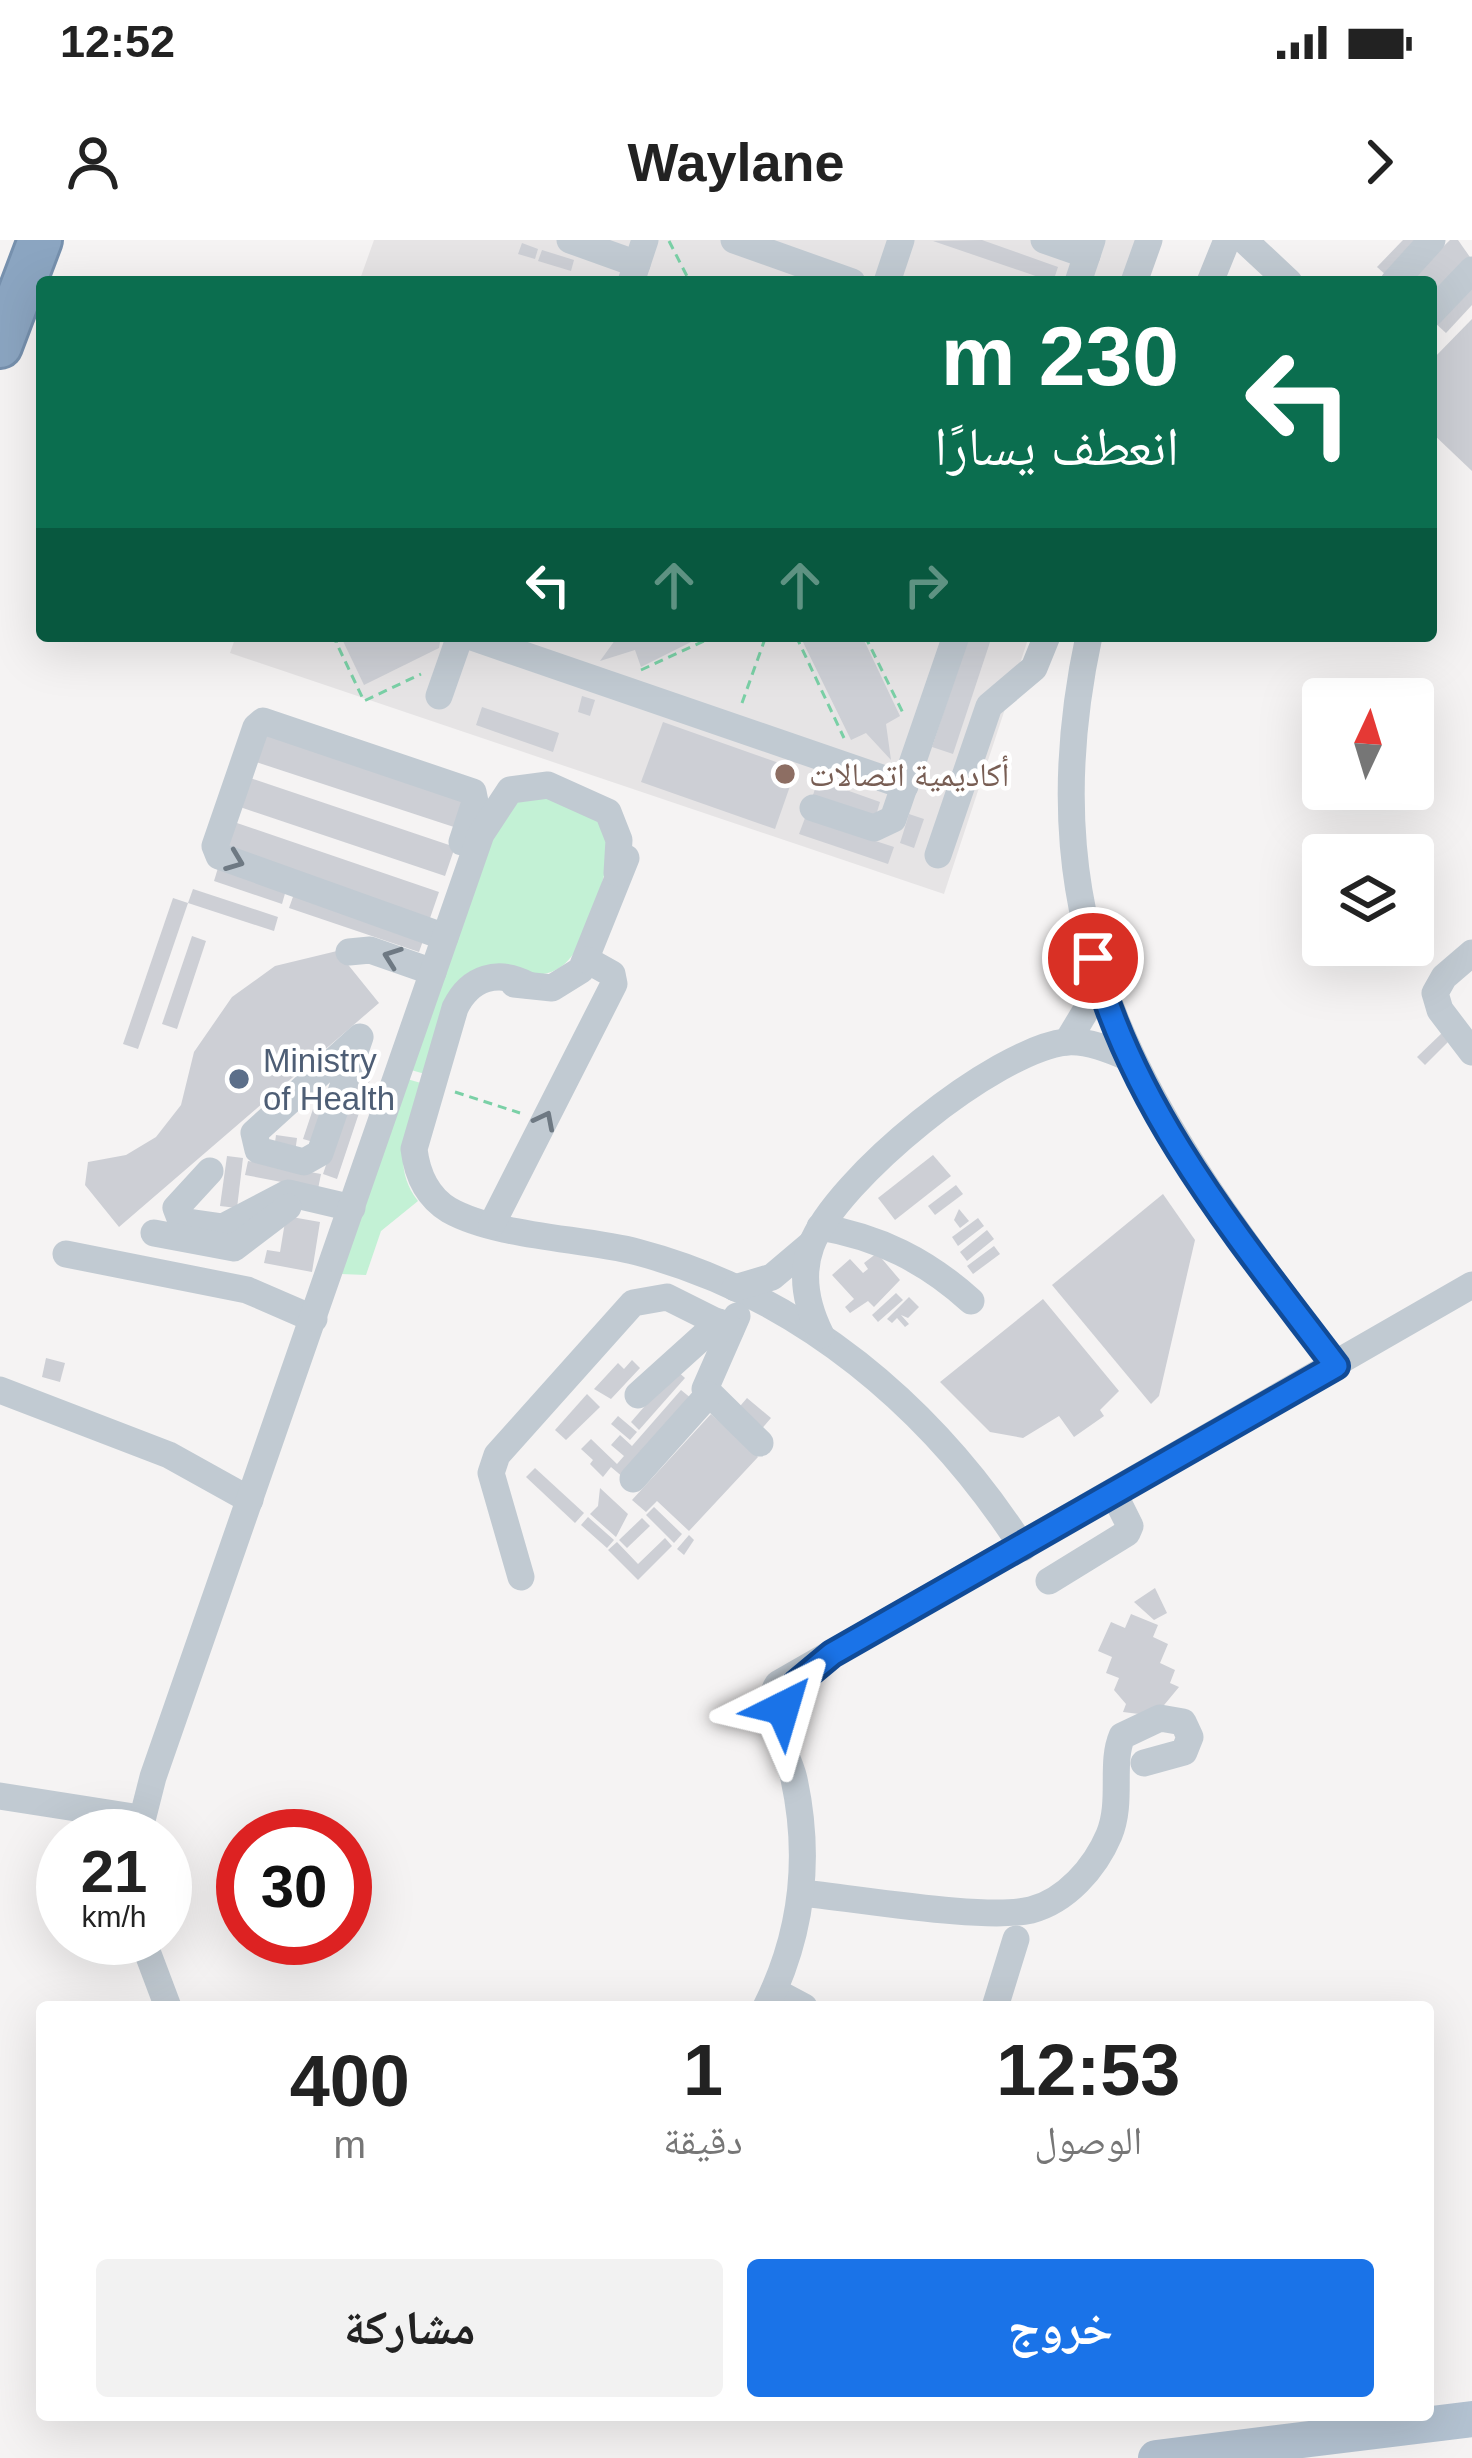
<!DOCTYPE html>
<html lang="ar">
<meta charset="utf-8">
<style>
body{margin:0;font-family:Helvetica,"Noto Naskh Arabic",sans-serif;background:#f2f2f2;color:#222;direction:rtl;height:100vh;display:flex;flex-direction:column;font-size:45px;white-space:nowrap}
*{box-sizing:border-box;margin:0}
p{font-size:39px;color:#767676}
.icon{flex:none;width:66px;height:66px;fill:none;stroke:currentColor;stroke-width:2;stroke-linecap:round;stroke-linejoin:round}
.map{position:relative;flex:1;overflow:hidden;direction:ltr}
.drawer{position:absolute;left:36px;top:1761px;width:1398px;height:420px;display:flex;flex-direction:column;background:#fff;border-radius:12px;box-shadow:0 12px 48px #0002;direction:rtl}
.drawer>*{flex:none}
.guide{position:absolute;left:36px;top:36px;width:1401px;height:366px;border-radius:12px;box-shadow:0 12px 48px #0002;direction:rtl;background:#0b6e4f;color:#fff;overflow:hidden}
.needle{width:78px;rotate:4deg}
.fabs{position:absolute;left:1302px;top:438px;display:grid;gap:24px}
.fabs a{display:grid;place-items:center;width:132px;height:132px;border-radius:12px;background:#fff;box-shadow:0 12px 48px #0002;font-size:60px}
.speed{position:absolute;left:36px;top:1569px;display:flex;gap:24px;font-size:60px;font-weight:700;text-align:center}
.speed>*{display:grid;place-content:center;width:156px;height:156px;border-radius:50%;background:#fff;box-shadow:0 12px 48px #0002;line-height:1}
.speed small{font-size:30px;font-weight:400}
.speed .limit{border:18px solid #d22;background:#fff;color:#111}
.pin{position:absolute;display:grid;place-items:center;width:102px;height:102px;color:#fff;margin:-51px;border:6px solid #fff;border-radius:50%;box-shadow:0 3px 12px #0007}
.me{position:absolute;width:132px;margin:-66px;rotate:40deg;stroke-linejoin:round;filter:drop-shadow(0 0 9px #0008)}
.turn{display:flex;align-items:center;gap:42px;height:252px;padding:0 60px;font-size:54px}
.turn .icon{width:156px;height:156px;stroke-width:2.5}
.turn b{display:block;font-size:84px;line-height:102px}
.lanes{display:flex;align-items:center;height:114px;padding:0 60px;background:#0003;justify-content:center;gap:60px;direction:ltr}
.lanes .off{opacity:.35}
.eta{display:flex;justify-content:space-evenly;align-items:center;height:204px;text-align:center}
.eta b{font-size:72px;font-weight:700;line-height:84px}
.action{display:flex;gap:24px;margin-top:auto;padding:24px 60px}
.action a{flex:1;height:138px;border-radius:12px;background:#1a73e8;color:#fff;font-size:48px;font-weight:700;line-height:138px;text-align:center}
.action a+a{background:#f2f2f2;color:#222}
.status{display:flex;justify-content:space-between;align-items:center;height:84px;padding:0 60px;background:#fff;direction:ltr}
.status svg{height:33px;fill:currentColor}
header{display:flex;justify-content:space-between;align-items:center;height:156px;padding:0 60px;background:#fff;font-size:54px;font-weight:700}
.map>svg:first-child{display:block}
.education{fill:#e6e4e5}
.green{fill:#c3f1d5}
.building{fill:#cdcfd5}
.lines{fill:none;stroke-linecap:round;stroke-linejoin:round}
.highway-casing{stroke:#7690ad;stroke-width:48}
.path{stroke:#7ad0a6;stroke-width:3;stroke-dasharray:9 6;stroke-linecap:butt}
.minor{stroke:#c1cad2;stroke-width:27}
.major{stroke:#b3c2d1;stroke-width:36}
.highway{stroke:#8ba5c1;stroke-width:42}
.oneway{stroke:#6e7983}
.route-casing{stroke:#114b97;stroke-width:30}
.route{stroke:#1a73e8;stroke-width:21}
.education-dot{fill:#8d6e63;stroke:#fff;stroke-width:4.5}
.service-dot{fill:#5c6f8a;stroke:#fff;stroke-width:4.5}
.labels{text-anchor:middle;dominant-baseline:central;stroke-width:9;stroke-linejoin:round;paint-order:stroke}
.education-label{font-size:33px;fill:#785e54;stroke:#fff;text-anchor:start}
.service-label{font-size:33px;fill:#4e5e75;stroke:#fff;text-anchor:start}
</style>
<div class="status"><b>12:52</b><svg viewBox="0 0 49 12"><path d="M0 12V9h3v3zM5 12V6h3v6zM10 12V3h3v9zM15 12V0h3v12zM26 1h20v11H26zM47 4h2v5h-2z"/></svg></div>
<header><svg class="icon" aria-label="forward" viewBox="0 0 24 24"><path d="M9 5l7 7-7 7"/></svg>Waylane<svg class="icon" aria-label="person" viewBox="0 0 24 24"><circle cx="12" cy="8" r="4"/><path d="M4 21q1-7 8-7t8 7"/></svg></header>
<div class="map">
<svg width="1472" height="2218" viewBox="0 0 1472 2218">
<rect width="100%" height="100%" fill="#f5f3f3"/>
<!-- education -->
<g class="education">
<polygon points="374,0 1161,0 1147,42 359,42"/>
<polygon points="236,396 1029,396 944,654 230,413"/>
</g>
<!-- green -->
<g class="green">
<path d="M522 553 591 568 612 609C597 651 585 750 525 732 500 724 484 722 462 737L425 834 411 830 496 582Z"/>
<path d="M407 839 421 843C409 883 389 924 418 961L381 991 366 1035 341 1034Z"/>
</g>
<!-- building -->
<g class="building">
<polygon points="982,0 1058,27 1053,42 933,1"/>
<polygon points="1403,0 1422,0 1387,36 1377,27"/>
<polygon points="1450,0 1458,0 1472,20 1431,60 1431,42 1407,42"/>
<polygon points="522,3 538,9 535,19 518,14"/>
<polygon points="542,10 574,20 571,31 538,21"/>
<polygon points="1472,43 1472,65 1446,93 1434,82"/>
<polygon points="1472,79 1472,231 1431,192 1431,121"/>
<polygon points="352,396 441,396 439,408 364,445 343,401"/>
<polygon points="618,396 703,396 641,427 635,410 600,421"/>
<polygon points="800,396 862,396 900,476 886,484 891,520 866,493 851,500"/>
<polygon points="969,396 990,402 953,514 932,507"/>
<polygon points="582,456 595,460 590,476 578,472"/>
<polygon points="482,467 559,493 553,512 476,485"/>
<polygon points="663,482 796,529 775,589 641,542"/>
<polygon points="266,492 470,559 460,589 256,522"/>
<polygon points="250,538 455,607 445,636 240,567"/>
<polygon points="818,540 880,562 875,579 812,558"/>
<polygon points="909,574 924,579 914,608 900,603"/>
<polygon points="805,578 894,607 888,624 799,594"/>
<polygon points="234,582 439,652 429,681 224,611"/>
<polygon points="218,628 286,650 282,664 214,641"/>
<polygon points="193,649 278,677 274,691 188,663"/>
<polygon points="294,654 424,698 419,712 289,668"/>
<polygon points="173,658 188,663 138,809 123,804"/>
<polygon points="192,696 206,701 177,789 162,784"/>
<polygon points="337,711 379,763 119,987 85,945 88,922 126,915 156,897 181,865 194,812 232,757 275,726"/>
<polygon points="1442,793 1449,801 1425,825 1417,817"/>
<polygon points="358,829 372,834 337,939 323,934"/>
<polygon points="313,869 327,873 317,903 303,899"/>
<polygon points="276,895 297,898 295,913 274,910"/>
<polygon points="933,915 951,936 895,980 878,958"/>
<polygon points="227,916 243,918 237,968 220,966"/>
<polygon points="248,921 321,934 318,949 245,935"/>
<polygon points="956,945 963,954 935,975 928,966"/>
<polygon points="1163,954 1195,1000 1159,1156 1151,1164 1052,1045"/>
<polygon points="959,969 969,981 960,988 954,980"/>
<polygon points="286,976 320,982 312,1032 264,1023 267,1010 280,1012"/>
<polygon points="978,978 984,986 958,1006 952,997"/>
<polygon points="987,990 994,999 967,1021 960,1012"/>
<polygon points="994,1006 1000,1014 973,1034 967,1026"/>
<polygon points="877,1013 900,1040 874,1067 868,1061 850,1073 845,1067 854,1059 832,1035 850,1019 863,1033 868,1029 864,1023"/>
<polygon points="896,1053 903,1060 878,1082 872,1075"/>
<polygon points="909,1057 919,1067 908,1078 901,1075 909,1084 905,1087 897,1078 892,1083 887,1079"/>
<polygon points="1043,1059 1119,1151 1100,1170 1104,1176 1074,1197 1059,1176 1023,1198 990,1192 940,1142"/>
<polygon points="46,1118 65,1123 60,1142 42,1137"/>
<polygon points="632,1120 640,1128 611,1159 594,1149 618,1123 624,1129"/>
<polygon points="676,1130 685,1138 639,1190 631,1182"/>
<polygon points="681,1150 692,1159 624,1238 611,1227 603,1237 590,1224 593,1220 581,1209 591,1199 617,1224 624,1216 611,1205 620,1195 632,1206"/>
<polygon points="587,1154 600,1167 566,1200 555,1190"/>
<polygon points="747,1158 771,1178 758,1193 735,1172"/>
<polygon points="711,1174 758,1217 689,1291 657,1261 646,1272 632,1260"/>
<polygon points="618,1176 637,1192 630,1200 611,1184"/>
<polygon points="535,1228 584,1273 575,1283 526,1237"/>
<polygon points="600,1248 628,1274 616,1297 590,1274 598,1266"/>
<polygon points="654,1267 682,1294 674,1303 646,1275"/>
<polygon points="588,1277 614,1300 607,1308 581,1285"/>
<polygon points="642,1278 650,1286 627,1308 619,1300"/>
<polygon points="689,1295 694,1300 684,1315 677,1309"/>
<polygon points="665,1298 672,1306 638,1340 608,1310 617,1302 638,1324"/>
<polygon points="1155,1348 1167,1373 1154,1380 1134,1362"/>
<polygon points="1131,1374 1158,1385 1153,1397 1168,1404 1160,1423 1175,1430 1170,1443 1179,1447 1155,1476 1123,1472 1126,1464 1114,1450 1119,1438 1106,1433 1112,1417 1098,1411 1111,1382 1125,1388"/>
</g>
<g class="lines">
<defs>
<polyline id="highway" points="0,106 40,0"/>
</defs>
<!-- highway casing -->
<use href="#highway" class="highway-casing"/>
<!-- path -->
<g class="path">
<polyline points="669,1 690,42"/>
<polyline points="342,396 336,402 364,461 421,434"/>
<polyline points="796,396 844,498"/>
<polyline points="865,396 904,475"/>
<polyline points="641,430 715,396"/>
<polyline points="742,463 766,396"/>
<polyline points="455,852 520,873"/>
</g>
<!-- minor -->
<g class="minor">
<polyline points="570,0 637,24"/>
<polyline points="734,0 852,42"/>
<polyline points="1044,0 1087,15"/>
<polyline points="1244,0 1289,42"/>
<polyline points="631,42 645,0"/>
<polyline points="887,42 901,0"/>
<polyline points="1078,42 1092,0"/>
<polyline points="1134,42 1149,0"/>
<polyline points="1210,42 1227,0"/>
<polyline points="1394,42 1432,0"/>
<polyline points="1431,73 1472,30"/>
<polyline points="469,396 905,546"/>
<path d="M1089 396C1021 713 1157 886 1336 1126"/>
<polyline points="439,456 460,396"/>
<polyline points="813,568 874,588 893,579 956,396"/>
<polyline points="938,615 989,466 1034,428 1047,396"/>
<polyline points="445,697 219,616 215,606 256,487 263,481 473,552 475,562 462,602"/>
<polyline points="349,712 370,710 433,732"/>
<polyline points="1472,713 1444,737 1435,753 1440,770 1472,812"/>
<polyline points="514,744 552,748 581,730 626,618"/>
<path d="M528 745C498 729 470 737 455 768L414 909C417 934 426 956 449 970 497 997 582 998 637 1012 801 1055 933 1168 1023 1308"/>
<polygon points="360,797 320,913 304,922 258,910 254,893"/>
<polyline points="1067,802 1100,747"/>
<polyline points="210,931 176,968 181,981 223,987 288,953 352,968"/>
<polyline points="492,984 614,744 612,734 587,720"/>
<path d="M820 987C879 997 927 1021 971 1061"/>
<polyline points="154,993 234,1008 288,967"/>
<polyline points="66,1014 247,1050 314,1079"/>
<polyline points="735,1048 772,1037 811,1004"/>
<polyline points="737,1076 705,1149 760,1203"/>
<path d="M821 1095C807 1067 800 1036 811 1006 836 939 995 810 1066 802 1087 800 1111 810 1129 818"/>
<polyline points="0,1150 169,1215 250,1260"/>
<polyline points="638,1155 719,1082"/>
<polyline points="633,1239 708,1155"/>
<polyline points="521,1337 491,1233 497,1215 633,1063 667,1057 731,1089"/>
<polyline points="1049,1341 1127,1293 1130,1286 1114,1254"/>
<polyline points="0,1556 140,1578"/>
<polyline points="138,1596 153,1537 481,594 510,550 548,545 608,572 619,600 617,633"/>
<path d="M801 1653C855 1658 985 1681 1031 1670 1066 1661 1095 1628 1109 1595 1123 1561 1110 1524 1122 1496L1160 1478 1183 1482 1190 1497 1184 1512 1144 1523"/>
<polyline points="142,1698 168,1767"/>
<polyline points="774,1751 804,1767"/>
<path d="M766 1767C802 1695 811 1618 794 1539 787 1507 757 1476 778 1444L1472 1045"/>
<polyline points="995,1767 1016,1699"/>
</g>
<!-- major -->
<polyline class="major" points="1156,2218 1472,2179"/>
<!-- highway -->
<use href="#highway" class="highway"/>
</g>
<!-- one-way arrows -->
<defs><path id="oneway-chevron" d="M-2-3.5L2.5 0L-2 3.5" fill="none" stroke-width="1.6" stroke-linecap="round" stroke-linejoin="round" transform="scale(3)"/></defs>
<g class="oneway">
<use href="#oneway-chevron" transform="translate(235 621) rotate(21)"/>
<use href="#oneway-chevron" transform="translate(392 717) rotate(-160)"/>
<use href="#oneway-chevron" transform="translate(545 880) rotate(-63)"/>
</g>
<g class="lines">
<defs>
<path id="route" d="M783 1468 796 1444 832 1414 1336 1126C1241 1000 1134 873 1093 718"/>
</defs>
<!-- route casing -->
<use href="#route" class="route-casing"/>
<!-- route -->
<use href="#route" class="route"/>
</g>
<!-- markers -->
<circle class="education-dot" cx="785" cy="534" r="12"/>
<circle class="service-dot" cx="239" cy="839" r="12"/>
<g class="labels">
<!-- education labels -->
<g class="education-label">
<text x="809" y="534">أكاديمية اتصالات</text>
</g>
<!-- service labels -->
<g class="service-label">
<text x="263" y="820">Ministry<tspan x="263" dy="38">of Health</tspan></text>
</g>
</g>
</svg>
<div class="fabs">
<a><svg class="needle" viewBox="-14 -14 28 28"><path d="M0-13l5 13h-10z" fill="#e53935"/><path d="M0 13l5-13h-10z" fill="#767676"/></svg></a>
<a><svg class="icon" aria-label="layers" viewBox="0 0 24 24"><path d="M12 4l9 5-9 5-9-5zM3 14l9 5 9-5"/></svg></a>
</div>
<div class="speed"><div>21<small>km/h</small></div><div class="limit">30</div></div>
<div class="pin" style="left:1093px;top:718px;background:#d93025"><svg class="icon" aria-label="arrive" viewBox="0 0 24 24"><path d="M6 21V4h12l-3 4 3 4H6"/></svg></div>
<svg class="me" style="left:783px;top:1468px" viewBox="-20 -20 40 40"><path d="M0-17L14 15 0 8-14 15z" fill="#1a73e8" stroke="#fff" stroke-width="4"/></svg>
<div class="guide">
<div class="turn"><svg class="icon" aria-label="left" viewBox="0 0 24 24"><path d="M17 20v-9H6M10 6l-5 5 5 5"/></svg><div><b>230 m</b>انعطف يسارًا</div></div>
<div class="lanes"><svg class="icon" aria-label="left" viewBox="0 0 24 24"><path d="M17 20v-9H6M10 6l-5 5 5 5"/></svg><svg class="icon off" aria-label="ahead" viewBox="0 0 24 24"><path d="M12 20V5M6 11l6-6 6 6"/></svg><svg class="icon off" aria-label="ahead" viewBox="0 0 24 24"><path d="M12 20V5M6 11l6-6 6 6"/></svg><svg class="icon off" aria-label="right" viewBox="0 0 24 24"><path d="M7 20v-9h11M14 6l5 5-5 5"/></svg></div>
</div>
<section class="drawer">
<div class="eta">
<div><b>12:53</b><p>الوصول</p></div>
<div><b>1</b><p>دقيقة</p></div>
<div><b>400</b><p>m</p></div>
</div>
<div class="action"><a>خروج</a><a>مشاركة</a></div>
</section>
</div>
